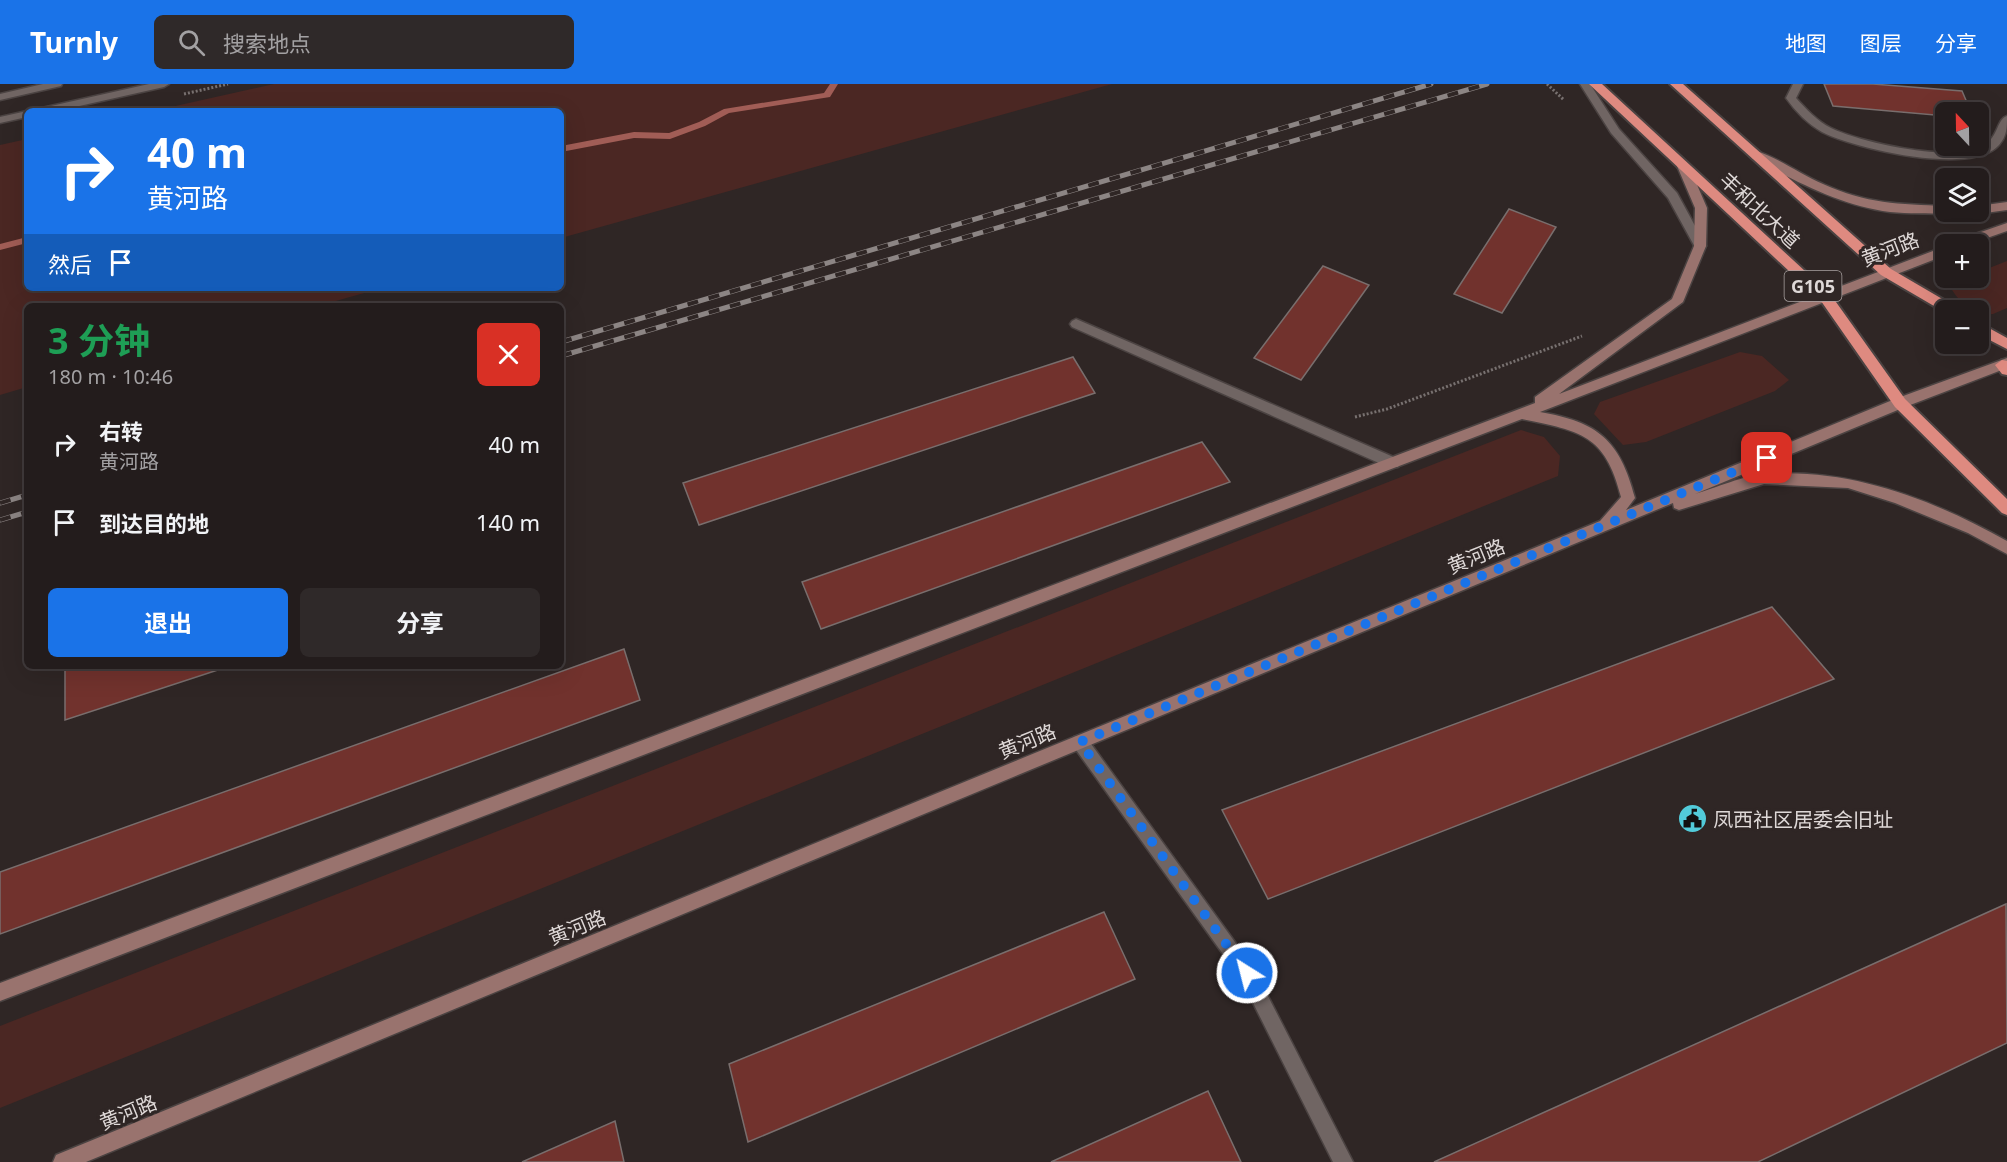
<!DOCTYPE html>
<html lang="zh">
<meta charset="utf-8">
<style>
body{margin:0;font-family:"Noto Sans","Noto Sans SC",sans-serif;background:#2f2929;color:#f1f3f6;height:100vh;display:flex;flex-direction:column;font-size:22px;white-space:nowrap}
*{box-sizing:border-box;margin:0}
p{font-size:20px;color:#a3a1a3}
.icon{flex:none;width:33px;height:33px;fill:none;stroke:currentColor;stroke-width:2;stroke-linecap:round;stroke-linejoin:round}
.map{position:relative;flex:1;overflow:hidden}
.panel{position:absolute;left:24px;top:219px;width:540px;height:366px;display:flex;flex-direction:column;background:#231c1c;border-radius:9px;box-shadow:0 6px 24px #0002,0 0 0 2px #403a3b}
.panel>*{flex:none}
.banner{position:absolute;left:24px;top:24px;width:540px;height:183px;border-radius:9px;box-shadow:0 6px 24px #0002,0 0 0 2px #403a3b;background:#1a73e8;color:#fff;overflow:hidden}
.needle{width:39px;rotate:338deg}
.fabs{position:absolute;left:1935px;top:18px;display:grid;gap:12px}
.fabs a{display:grid;place-items:center;width:54px;height:54px;border-radius:9px;background:#231c1c;box-shadow:0 6px 24px #0002,0 0 0 2px #403a3b;font-size:30px}
.pin{position:absolute;display:grid;place-items:center;width:51px;height:51px;color:#fff;margin:-26px;border-radius:12px;box-shadow:0 3px 9px #0006}
.me{position:absolute;width:66px;margin:-33px;rotate:324deg;stroke-linejoin:round;filter:drop-shadow(0 0 4px #0008)}
.turn{display:flex;align-items:center;gap:21px;height:126px;padding:0 24px;font-size:27px}
.turn .icon{width:78px;height:78px;stroke-width:2.5}
.turn b{display:block;font-size:42px;line-height:51px}
.then{display:flex;align-items:center;height:57px;padding:0 24px;background:#0003;gap:12px;font-size:22px}
.round{display:grid;place-items:center;flex:none;width:63px;height:63px;border-radius:9px;background:#2f2929}
.head{display:flex;align-items:center;justify-content:space-between;height:102px;padding:0 24px}
h1{font-size:36px;font-weight:700;line-height:45px;color:#1e9e55}
.button{display:flex;gap:12px;margin-top:auto;padding:12px 24px}
.button a{flex:1;height:69px;border-radius:9px;background:#1a73e8;color:#fff;font-size:24px;font-weight:700;line-height:69px;text-align:center}
.button a+a{background:#2f2929;color:#f1f3f6}
ul{padding:0;list-style:none}
li{display:flex;align-items:center;gap:18px;height:78px;padding:0 24px}
li div{flex:1}
li b{display:block;font-size:22px}
li em{font-style:normal}
header{display:flex;align-items:center;gap:36px;box-sizing:border-box;height:84px;padding:0 30px;background:#1a73e8;color:#fff}
header strong{font-size:28px}
nav{display:flex;gap:33px;margin-inline-start:auto;font-size:21px}
.search{width:420px;height:54px;background:#2f2929;display:flex;align-items:center;gap:15px;box-sizing:border-box;padding:0 21px;border-radius:9px;color:#a3a1a3;font-size:22px}
.map>svg:first-child{display:block}
.green{fill:#4b2723}
.lines{fill:none;stroke-linecap:round;stroke-linejoin:round}
.stream{fill:#a15d56;fill-rule:evenodd}
.building{fill:#71322d;stroke:#796e6d;stroke-width:1.5}
.service-casing{stroke:#4b4342;stroke-width:3}
.minor-casing{stroke:#4b4342;stroke-width:3}
.tertiary-casing{stroke:#4b4342;stroke-width:3}
.secondary-casing{stroke:#4b4342;stroke-width:3}
.trunk-casing{stroke:#4b4342;stroke-width:4}
.path{stroke:#787170;stroke-width:3;stroke-dasharray:2 2;stroke-linecap:butt}
.service{fill:#706563;fill-rule:evenodd}
.minor{fill:#706563;fill-rule:evenodd}
.tertiary{fill:#706563;fill-rule:evenodd}
.secondary{fill:#99736e;fill-rule:evenodd}
.trunk{fill:#de8a80;fill-rule:evenodd}
.rail-casing{stroke:#8c8584;stroke-width:5}
.rail{stroke:#2f2625;stroke-width:4;stroke-dasharray:11;stroke-linecap:butt}
.route{stroke:#1a73e8;stroke-width:10;stroke-dasharray:0 18}
.labels{text-anchor:middle;dominant-baseline:central;stroke-width:6;stroke-linejoin:round;paint-order:stroke}
.shield{fill:#2f2625;stroke:#aaa3a2;stroke-width:1.5}
.shield-label{font-size:18px;font-weight:bold;fill:#ded8d7}
.street-label{font-size:20px;fill:#ded8d7;stroke:#2f2625}
.poi-label{font-size:20px;fill:#ded8d7;stroke:#2f2625;text-anchor:start}
</style>
<header>
<strong>Turnly</strong>
<div class="search"><svg class="icon" aria-label="search" viewBox="0 0 24 24"><circle cx="10" cy="10" r="6"/><path d="M15 15l6 6"/></svg>搜索地点</div>
<nav><a>地图</a><a>图层</a><a>分享</a></nav>
</header>
<div class="map">
<svg width="2007" height="1078" viewBox="0 0 2007 1078">
<rect width="100%" height="100%" fill="#2f2625"/>
<!-- green -->
<g class="green">
<polygon points="274,0 1112,0 561,154 561,27 153,27"/>
<polygon points="27,55 27,204 382,204 318,222 27,222 27,303 0,311 0,61"/>
<path d="M2007 177V224L1993 230 1980 231 1978 226C1965 225 1954 211 1949 200L1965 194H1978L1979 188Z"/>
<polygon points="1740,268 1762,272 1789,296 1775,307 1646,358 1623,361 1594,330 1600,318"/>
<polygon points="1521,346 1544,353 1560,372 1558,392 0,1024 0,942"/>
</g>
<g class="lines">
<!-- stream -->
<g class="stream">
<polygon points="830,0 838,0 830,13 729,29 705,42 670,55 634,54 561,68 561,62 634,48 669,49 699,38 724,25 824,9"/>
<polygon points="27,153 27,159 0,166 0,160"/>
</g>
</g>
<!-- building -->
<g class="building">
<polygon points="1824,0 1873,0 1962,7 1971,28 1946,28 1946,32 1833,22"/>
<polygon points="1509,125 1556,143 1502,229 1454,210"/>
<polygon points="1323,182 1369,201 1301,296 1254,274"/>
<polygon points="1073,273 1095,309 699,441 683,399"/>
<polygon points="1202,358 1230,398 821,545 802,498"/>
<polygon points="1772,523 1834,595 1268,815 1222,726"/>
<polygon points="624,565 640,616 0,850 0,788"/>
<polygon points="72,582 230,582 65,636 65,584"/>
<polygon points="2006,820 2007,959 1758,1078 1434,1078"/>
<polygon points="1104,828 1135,895 748,1058 729,980"/>
<polygon points="1208,1007 1241,1078 1051,1078"/>
<polygon points="615,1037 624,1078 522,1078"/>
</g>
<g class="lines">
<defs>
<path id="service" d="M1793 0H1803L1796 14C1806 25 1817 37 1831 44 1862 59 1946 77 1979 64 1999 56 1996 35 2007 32 2007 43 2007 52 1999 61 1972 92 1855 65 1822 48 1808 40 1795 27 1786 14Z"/>
<g id="minor">
<polygon points="1076,235 1398,375 1400,379 1398,383 1388,383 1072,243 1070,240 1072,237"/>
<polygon points="1080,651 1086,653 1253,883 1353,1078 1333,1078 1241,895 1074,663 1072,658 1074,653"/>
</g>
<g id="tertiary">
<polygon points="43,0 62,0 61,2 0,16 0,10"/>
<polygon points="149,0 169,0 164,3 57,27 37,27 42,24"/>
<polygon points="1580,0 1590,0 1619,45 1677,109 1706,162 1704,165 1696,165 1668,114 1611,49"/>
<polygon points="27,27 27,33 0,39 0,33"/>
</g>
<g id="secondary">
<path d="M1756 67C1779 74 1801 91 1823 100 1867 120 1898 120 1946 122V128H1951L1946 130C1927 129 1909 130 1890 128 1841 122 1795 97 1752 74V68Z"/>
<path d="M1683 78 1689 82 1707 124 1706 162 1683 218 1559 310 1946 162V171L1540 328C1598 338 1620 356 1635 414L1626 426 1895 315 2007 274V284L1905 323 1695 410C1715 404 1745 391 1766 390 1851 384 1934 416 2007 457V470L1968 449 1895 419 1848 404 1764 400 1679 426 1674 424 1673 419 86 1078H53L56 1071 1600 437 1621 413C1605 349 1579 347 1522 335L0 917V899L1535 319V313L1672 215 1694 162 1695 124 1677 82Z"/>
<polygon points="2007,118 2007,126 1978,130 1973,128 1978,128 1978,122"/>
<polygon points="2007,139 2007,147 1970,160 1953,160 1955,157"/>
</g>
<g id="trunk">
<polygon points="1589,0 1602,0 1831,211 1905,315 2007,415 2007,431 2002,429 1895,323 1821,217"/>
<polygon points="1670,0 1683,0 1891,185 1956,223 1958,226 1946,226 1946,229 1881,191"/>
<polygon points="1978,238 2007,254 2007,265 1978,250"/>
<polygon points="2002,276 2007,277 2007,291 2002,290 1995,281"/>
</g>
</defs>
<!-- service casing -->
<use href="#service" class="service-casing"/>
<!-- minor casing -->
<use href="#minor" class="minor-casing"/>
<!-- tertiary casing -->
<use href="#tertiary" class="tertiary-casing"/>
<!-- secondary casing -->
<use href="#secondary" class="secondary-casing"/>
<!-- trunk casing -->
<use href="#trunk" class="trunk-casing"/>
<!-- path -->
<g class="path">
<polyline points="1547,0 1564,16"/>
<polyline points="184,10 228,0"/>
<polyline points="1355,333 1387,325 1582,252"/>
</g>
<!-- service -->
<use href="#service" class="service"/>
<!-- minor -->
<use href="#minor" class="minor"/>
<!-- tertiary -->
<use href="#tertiary" class="tertiary"/>
<!-- secondary -->
<use href="#secondary" class="secondary"/>
<!-- trunk -->
<use href="#trunk" class="trunk"/>
<defs>
<g id="rail">
<polyline points="561,258 1431,0"/>
<polyline points="561,272 1487,0"/>
<polyline points="0,419 27,411"/>
<polyline points="0,436 27,428"/>
</g>
</defs>
<!-- rail casing -->
<use href="#rail" class="rail-casing"/>
<!-- rail -->
<use href="#rail" class="rail"/>
</g>
<g class="lines">
<!-- route -->
<polyline class="route" points="1247,889 1080,658 1767,374"/>
</g>
<!-- icons -->
<defs>
<symbol id="civic-disc" viewBox="-11 -11 22 22"><circle r="9.5" fill="#52cbda" stroke="#2f2625"/><path d="M-.6-6.5H3V-4.5H.6V-3L4-1V1h2V6H-6V1h2V-1L-.6-3ZM-1.2 2.5V6h2.4V2.5Z" fill="#111"/></symbol>
</defs>
<g fill-rule="evenodd">
<use href="#civic-disc" x="1676" y="718" width="33" height="33"/>
</g>
<g class="labels">
<!-- shield labels -->
<rect class="shield" x="1784.5" y="187" width="57" height="30" rx="4.5"/>
<g class="shield-label">
<text x="1813" y="202">G105</text>
</g>
<!-- street labels -->
<g class="street-label">
<text transform="translate(1760 126) rotate(43)">丰和北大道</text>
<text transform="translate(1890 165) rotate(-21)">黄河路</text>
<text transform="translate(1476 472) rotate(-22)">黄河路</text>
<text transform="translate(1027 657) rotate(-22)">黄河路</text>
<text transform="translate(577 843) rotate(-22)">黄河路</text>
<text transform="translate(128 1028) rotate(-22)">黄河路</text>
</g>
<!-- poi labels -->
<g class="poi-label">
<text x="1713" y="735">凤西社区居委会旧址</text>
</g>
</g>
</svg>
<div class="fabs">
<a><svg class="needle" viewBox="-14 -14 28 28"><path d="M0-13l5 13h-10z" fill="#e53935"/><path d="M0 13l5-13h-10z" fill="#a3a1a3"/></svg></a>
<a><svg class="icon" aria-label="layers" viewBox="0 0 24 24"><path d="M12 4l9 5-9 5-9-5zM3 14l9 5 9-5"/></svg></a>
<a>+</a>
<a>−</a>
</div>
<div class="pin" style="left:1767px;top:374px;background:#d93025"><svg class="icon" aria-label="arrive" viewBox="0 0 24 24"><path d="M6 21V4h12l-3 4 3 4H6"/></svg></div>
<svg class="me" style="left:1247px;top:889px" viewBox="-20 -20 40 40"><circle r="17" fill="#1a73e8" stroke="#fff" stroke-width="3"/><path d="M0-11L8 9 0 5-8 9z" fill="#fff"/></svg>
<div class="banner">
<div class="turn"><svg class="icon" aria-label="right" viewBox="0 0 24 24"><path d="M7 20v-9h11M14 6l5 5-5 5"/></svg><div><b>40 m</b>黄河路</div></div>
<div class="then">然后<svg class="icon" aria-label="arrive" viewBox="0 0 24 24"><path d="M6 21V4h12l-3 4 3 4H6"/></svg></div>
</div>
<section class="panel">
<div class="head"><div><h1>3 分钟</h1><p>180 m · 10:46</p></div><a class="round" style="background:#d93025;color:#fff"><svg class="icon" aria-label="close" viewBox="0 0 24 24"><path d="M6 6l12 12M18 6L6 18"/></svg></a></div>
<ul>
<li><svg class="icon" aria-label="right" viewBox="0 0 24 24"><path d="M7 20v-9h11M14 6l5 5-5 5"/></svg><div><b>右转</b><p>黄河路</p></div><em>40 m</em></li>
<li><svg class="icon" aria-label="arrive" viewBox="0 0 24 24"><path d="M6 21V4h12l-3 4 3 4H6"/></svg><div><b>到达目的地</b></div><em>140 m</em></li>
</ul>
<div class="button"><a>退出</a><a>分享</a></div>
</section>
</div>
